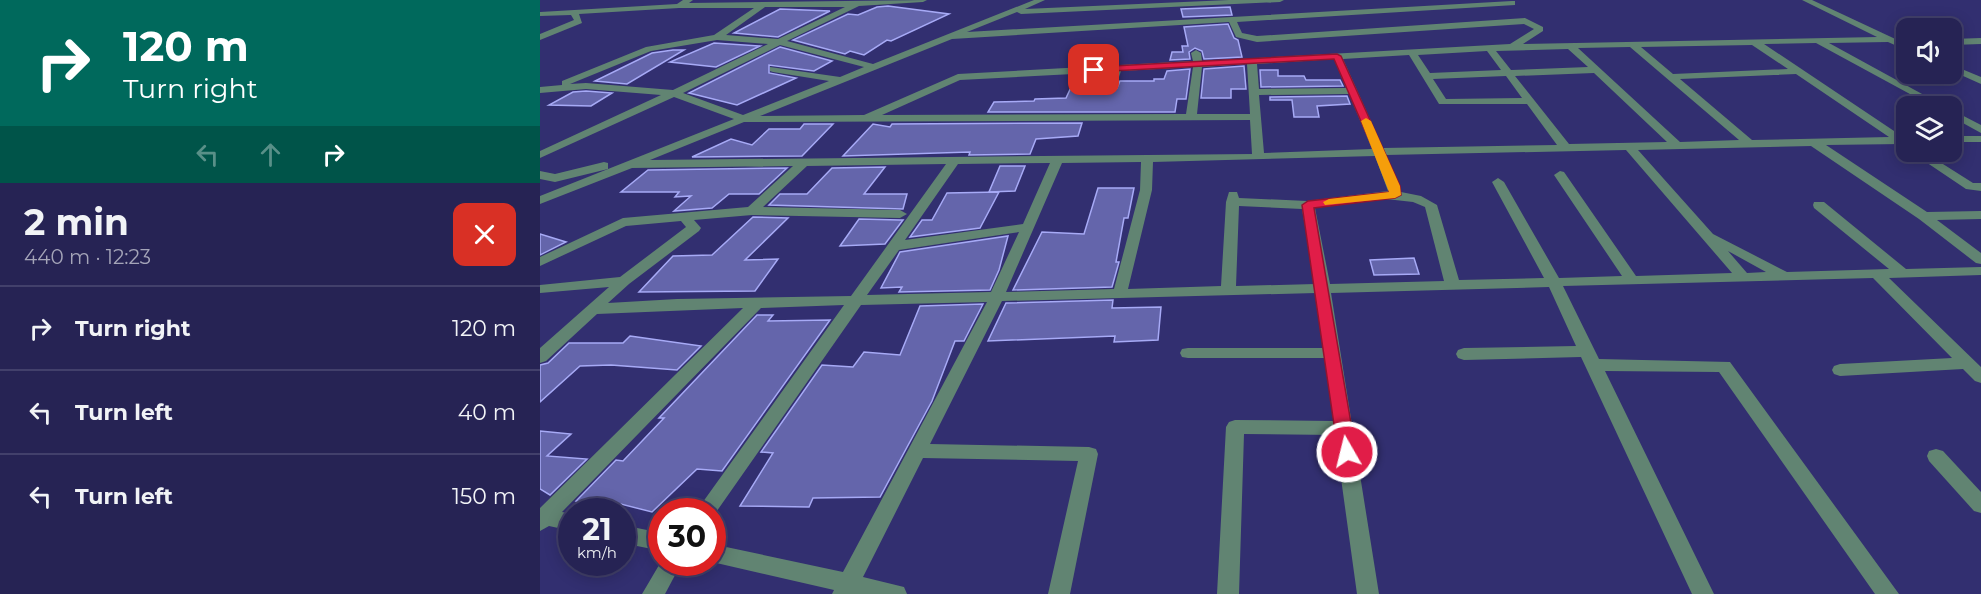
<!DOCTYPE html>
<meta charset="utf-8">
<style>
body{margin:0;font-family:Montserrat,sans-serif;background:#322f5e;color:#f1f3f6;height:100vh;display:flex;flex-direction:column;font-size:22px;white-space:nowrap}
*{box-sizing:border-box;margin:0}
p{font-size:20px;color:#a4a4b8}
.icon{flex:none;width:33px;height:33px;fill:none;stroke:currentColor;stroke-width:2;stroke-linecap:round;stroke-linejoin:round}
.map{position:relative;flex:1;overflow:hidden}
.drawer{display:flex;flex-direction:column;background:#262354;width:540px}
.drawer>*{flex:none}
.guide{background:#00695c;color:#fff;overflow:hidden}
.buttons{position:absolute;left:1356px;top:18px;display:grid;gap:12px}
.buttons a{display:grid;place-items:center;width:66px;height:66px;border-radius:12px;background:#262354;box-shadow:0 3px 15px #0003,0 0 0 2px #42406b;font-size:30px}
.speed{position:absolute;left:18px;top:498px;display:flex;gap:12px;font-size:30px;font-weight:700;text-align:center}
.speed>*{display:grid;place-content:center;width:78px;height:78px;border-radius:50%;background:#262354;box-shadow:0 3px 15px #0003,0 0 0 2px #42406b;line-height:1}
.speed small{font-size:15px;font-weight:400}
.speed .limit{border:9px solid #d22;background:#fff;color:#111}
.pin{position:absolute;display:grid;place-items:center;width:51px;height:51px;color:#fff;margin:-26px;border-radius:12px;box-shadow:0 3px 9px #0006}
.me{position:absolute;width:66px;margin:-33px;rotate:352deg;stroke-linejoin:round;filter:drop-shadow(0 0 4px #0008)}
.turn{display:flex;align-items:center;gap:21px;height:126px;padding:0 24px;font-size:27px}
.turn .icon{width:78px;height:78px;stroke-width:2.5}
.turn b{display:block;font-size:42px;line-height:51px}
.lanes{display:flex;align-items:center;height:57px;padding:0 24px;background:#0003;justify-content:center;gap:30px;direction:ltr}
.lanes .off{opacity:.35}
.round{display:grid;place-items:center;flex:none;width:63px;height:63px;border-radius:12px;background:#322f5e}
.overview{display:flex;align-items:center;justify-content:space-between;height:102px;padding:0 24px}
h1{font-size:36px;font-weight:700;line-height:45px}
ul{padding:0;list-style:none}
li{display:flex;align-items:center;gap:18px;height:84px;padding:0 24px;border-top:2px solid #42406b}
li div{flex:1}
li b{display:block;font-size:22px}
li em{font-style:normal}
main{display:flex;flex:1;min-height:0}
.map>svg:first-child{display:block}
.building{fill:#6465ab;stroke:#a7aaf6;stroke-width:1.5}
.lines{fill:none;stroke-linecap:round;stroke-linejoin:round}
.minor{fill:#618472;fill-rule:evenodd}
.route{fill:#e11d48;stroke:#92132f;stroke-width:1.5}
.slow{fill:#f59e0b}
</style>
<main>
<section class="drawer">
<div class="guide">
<div class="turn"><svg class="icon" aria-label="right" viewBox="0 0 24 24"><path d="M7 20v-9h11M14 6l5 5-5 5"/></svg><div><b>120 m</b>Turn right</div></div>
<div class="lanes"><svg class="icon off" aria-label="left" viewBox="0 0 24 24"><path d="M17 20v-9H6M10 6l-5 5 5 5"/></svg><svg class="icon off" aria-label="ahead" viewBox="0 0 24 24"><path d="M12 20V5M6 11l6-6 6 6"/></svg><svg class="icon" aria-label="right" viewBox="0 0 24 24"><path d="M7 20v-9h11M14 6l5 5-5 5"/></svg></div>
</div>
<div class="overview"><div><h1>2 min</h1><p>440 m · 12:23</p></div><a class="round" style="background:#d93025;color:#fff"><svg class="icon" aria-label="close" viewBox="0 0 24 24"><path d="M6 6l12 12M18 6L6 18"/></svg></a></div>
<ul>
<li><svg class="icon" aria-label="right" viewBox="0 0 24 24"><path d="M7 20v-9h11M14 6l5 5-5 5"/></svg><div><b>Turn right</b></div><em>120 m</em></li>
<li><svg class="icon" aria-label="left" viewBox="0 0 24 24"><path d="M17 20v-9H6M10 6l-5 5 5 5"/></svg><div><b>Turn left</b></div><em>40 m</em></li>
<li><svg class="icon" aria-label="left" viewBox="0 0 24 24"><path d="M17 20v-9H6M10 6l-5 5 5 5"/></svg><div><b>Turn left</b></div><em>150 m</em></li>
</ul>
</section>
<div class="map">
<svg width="1441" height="594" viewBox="0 0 1441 594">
<rect width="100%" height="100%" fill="#322f70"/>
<!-- building -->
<g class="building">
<polygon points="348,6 409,14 351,41 347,40 324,55 310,51 305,54 253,40 308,14 318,15 337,7"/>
<polygon points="690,7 692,15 643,17 641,9"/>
<polygon points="240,9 290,11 238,37 194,33"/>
<polygon points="688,24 694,38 698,40 702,57 664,59 662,51 655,48 649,52 650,59 630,60 632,52 643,52 642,46 648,46 644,27"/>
<polygon points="174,43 220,46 176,67 130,62"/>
<polygon points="240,47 292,61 274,71 229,65 229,73 256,78 197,105 149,93"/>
<polygon points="133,50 144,50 87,84 55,81 112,53"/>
<polygon points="704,66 706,89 691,89 691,98 661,98 664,69"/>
<polygon points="650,69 646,99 637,99 635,112 448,112 454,102 494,101 495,99 526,98 534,81 565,81 564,87 572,91 577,88 580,81 614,81 614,79 624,79 627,71"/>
<polygon points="720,70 738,70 738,76 764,76 766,80 800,80 803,86 721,87"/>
<polygon points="46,91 72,93 51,106 9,105 33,92"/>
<polygon points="807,96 810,104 777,106 779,117 754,117 752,100 730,100 730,97"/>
<polygon points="542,123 538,136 496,139 490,154 429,155 430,152 303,156 333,124 350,127 352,124"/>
<polygon points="264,124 293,124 262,156 152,157 191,139 212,145 229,129 260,129"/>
<polygon points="460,166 485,166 475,191 449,192"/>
<polygon points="345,167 324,194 367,194 363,209 229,205 240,194 267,194 292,168"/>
<polygon points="247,168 219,194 189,194 172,208 134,211 151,196 135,197 139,192 81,192 108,170"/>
<polygon points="558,188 594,188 588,218 584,218 576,262 579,262 572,287 473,290 502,232 544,234"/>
<polygon points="459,192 440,228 370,237 382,220 392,220 407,193"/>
<polygon points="213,217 248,218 205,260 238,259 215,291 99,292 133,256 172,255"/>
<polygon points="319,219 360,220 363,220 345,244 300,246"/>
<polygon points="0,234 26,242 0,255"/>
<polygon points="468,236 459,270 450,290 359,292 362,287 341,288 360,252"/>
<polygon points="874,258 879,274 834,275 830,260"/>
<polygon points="573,300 572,308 621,307 618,340 574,342 575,336 448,341 466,303"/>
<polygon points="443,304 424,341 415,341 392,401 340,497 273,498 269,507 200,506 233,453 221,452 282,365 313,367 324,352 360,355 380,306"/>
<polygon points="217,315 233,315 228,321 290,320 182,471 157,469 112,512 77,503 69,510 36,501 76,460 83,461 124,418 119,418"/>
<polygon points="90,336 161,346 137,370 71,365 40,366 0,402 0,365 8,363 29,343 83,343"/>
<polygon points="0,431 31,434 7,456 47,459 10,495 0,489"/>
</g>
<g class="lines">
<!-- minor -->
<g class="minor">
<path d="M143 0H153L149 3 387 0 383 2 319 6 247 41 333 64 494 0H505L485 9 689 0H744L740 2 481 14 477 12 427 32 972 1H975V5L697 22 702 33 717 36 985 18 1003 27V31L983 44 1337 37 1262 0H1272L1366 44V50L1348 42 1289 43 1404 106H1392L1276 43 1224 44 1363 137H1366V143L1362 144 1286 145 1387 212 1441 211V219L1397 220 1441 253V264L1436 263 1379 219 1271 146 1098 150 1173 234 1247 272 1349 269 1274 208 1273 205 1274 202H1284L1366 269 1441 267V275L1349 278 1441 367V383L1435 381 1423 369 1300 376 1294 374 1292 370 1294 366 1300 364 1412 358 1333 278 1023 286 1059 359 1190 362 1359 594H1335L1179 372 1065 371 1174 594H1152L1041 357 924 360 918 358 916 354 918 350 924 348 1036 346 1009 287 791 293 839 594H817L795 435 704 434 699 594H677L686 427 689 422 695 420 794 421 785 358H648L642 357 640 353 642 349 648 348H784L776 293 462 301 390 444 549 447 556 449 558 454 530 594H508L538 461 383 458 323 577 364 587 367 594H292L294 590 172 562V544L303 572 447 302 321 305 172 518V512H157L160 506 304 305 221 308 22 512 32 514V531L9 526 0 531V508L203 308 57 314 6 361 0 363V348L69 287 0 293V285L80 277 146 227 141 221 86 226 0 266V257L83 218 208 207 253 166 92 168 0 204V196L194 119 134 97 0 158V151L121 95 46 89 0 93V87L22 85V81L106 47 174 35 214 8H139L39 14 42 23 0 40V34L34 20 31 15 0 16V12L137 4ZM225 7H305L238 39 186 35ZM689 22 696 37 717 42 984 24 994 29 970 44 662 61 661 53 656 50 651 53 653 61 418 74 324 115 220 116 412 39ZM177 40 228 44 133 90 46 83 30 84 111 51ZM240 45 324 67 300 77 230 67V71L233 72 289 81 203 115 143 93ZM1212 45 1248 69 1133 74 1101 47ZM1090 47 1199 140 1140 142 1038 48ZM1028 49 1048 67 971 70 956 51ZM947 51 961 70 890 73 878 55ZM869 55 899 104H987L1017 145 843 148 803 59ZM794 59 806 88 719 89 717 64ZM707 64 710 114H657L662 67ZM653 67 646 114 342 115 420 80 571 72 566 86 571 89 576 86 581 71ZM1054 73 1127 142 1029 144 975 76ZM1256 74 1349 137 1212 140 1140 79ZM966 76 982 98 906 99 893 79ZM809 94 832 149 724 153 719 95ZM710 120 712 154 110 160 204 122ZM1086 150 1192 273 1096 276 1024 172 1020 171 1014 175 1082 276 1019 278 964 182 958 178 952 182 1004 278 919 280 897 205 881 196 861 192 846 155ZM835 156 848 191 767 201 699 198 697 192H689L686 202 681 286 588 289 612 190 613 162ZM601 162 600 190 574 289 466 292 522 163ZM510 163 483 224 365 240 418 164ZM406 164 311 296 137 299 68 303 89 284 159 231 161 228 154 220 212 215 360 218 367 214 360 210 223 207 267 166ZM846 199 873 202 885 207 904 281 790 284 775 208ZM699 206 762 209 775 284 696 286ZM479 232 451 292 327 295 359 250ZM1188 251 1226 272 1207 273Z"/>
<polygon points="1441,38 1441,44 1412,45 1412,39"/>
<polygon points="1412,65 1441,77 1441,84 1412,71"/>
<polygon points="1412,110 1441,125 1441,133 1412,117"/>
<rect x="1412" y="136" width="29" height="6"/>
<polygon points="1371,152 1384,152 1433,183 1441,183 1441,191 1426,189"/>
<polygon points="64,162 68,163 68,169 15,182 0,179 0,171 15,174"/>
<polygon points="1396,449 1403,451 1441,492 1441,513 1434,511 1389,461 1387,456 1389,451"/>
<polygon points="82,525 122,533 122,551 82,543"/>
<polygon points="122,560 122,562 142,562 125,594 102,594"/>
</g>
</g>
<!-- route -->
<polygon class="route" points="797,54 801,56 860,186 861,195 855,198 774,208 816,452 813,457 807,458 801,457 798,452 762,205 768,201 849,192 849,186 794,59 554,72 550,70 554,67"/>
<!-- slow -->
<polygon class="slow" points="826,118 831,121 860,186 861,195 855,198 785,205 783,202 789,199 849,192 821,121"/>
</svg>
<div class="buttons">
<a><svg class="icon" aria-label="sound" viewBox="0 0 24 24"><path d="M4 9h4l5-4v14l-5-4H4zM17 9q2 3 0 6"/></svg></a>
<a><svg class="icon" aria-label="layers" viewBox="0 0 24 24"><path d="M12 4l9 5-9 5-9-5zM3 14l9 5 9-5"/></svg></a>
</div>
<div class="speed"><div>21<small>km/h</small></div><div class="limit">30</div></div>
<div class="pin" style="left:554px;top:70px;background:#d93025"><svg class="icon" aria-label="arrive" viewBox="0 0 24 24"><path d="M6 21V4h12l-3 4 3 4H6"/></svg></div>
<svg class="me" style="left:807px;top:452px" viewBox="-20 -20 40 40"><circle r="17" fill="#e11d48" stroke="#fff" stroke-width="3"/><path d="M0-11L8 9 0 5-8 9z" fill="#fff"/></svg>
</div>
</main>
